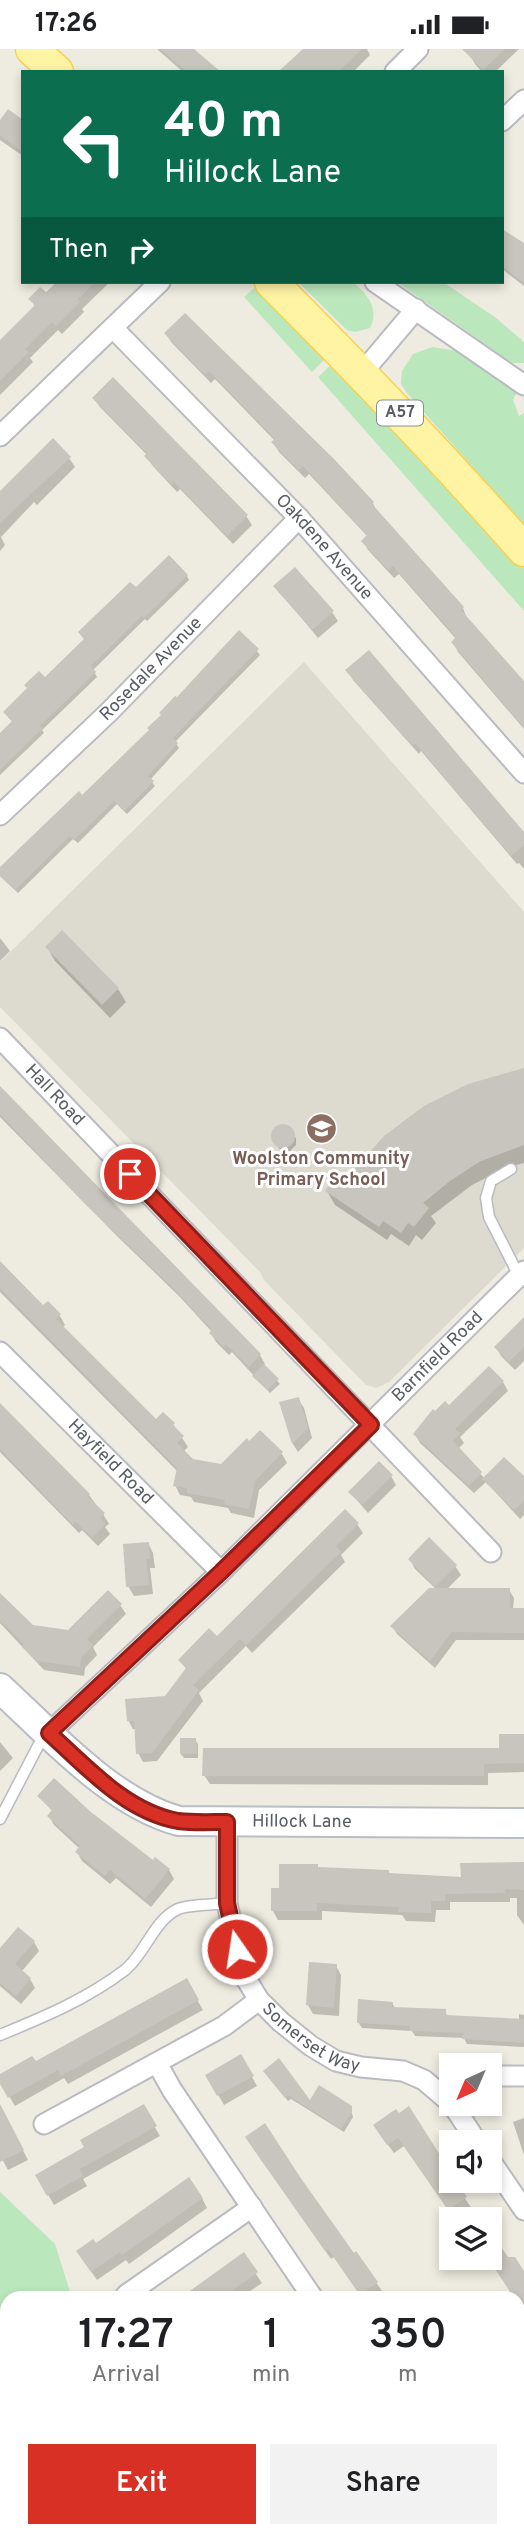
<!DOCTYPE html>
<style>
body{margin:0;font-family:Overpass,sans-serif;background:#f2f2f2;color:#202124;height:100vh;display:flex;flex-direction:column;font-size:26px;white-space:nowrap}
*{box-sizing:border-box;margin:0}
p{font-size:23px;color:#757577}
.icon{flex:none;width:38px;height:38px;fill:none;stroke:currentColor;stroke-width:2;stroke-linecap:round;stroke-linejoin:round}
.map{position:relative;flex:1;overflow:hidden}
.side{position:absolute;left:0px;top:2242px;width:525px;height:247px;display:flex;flex-direction:column;background:#fff;border-radius:21px 21px 0 0;box-shadow:0 4px 10px #0003}
.side>*{flex:none}
.guide{position:absolute;left:21px;top:21px;width:483px;height:214px;border-radius:0px;box-shadow:0 4px 10px #0003;background:#0b6e4f;color:#fff;overflow:hidden}
.needle{width:46px;rotate:224deg}
.controls{position:absolute;left:439px;top:2004px;display:grid;gap:14px}
.controls a{display:grid;place-items:center;width:63px;height:63px;border-radius:0px;background:#fff;box-shadow:0 4px 10px #0003;font-size:35px}
.pin{position:absolute;display:grid;place-items:center;width:60px;height:60px;color:#fff;margin:-30px;border:4px solid #fff;border-radius:50%;box-shadow:0 2px 7px #0007}
.me{position:absolute;width:77px;margin:-38px;rotate:347deg;stroke-linejoin:round;filter:drop-shadow(0 0 5px #0008)}
.turn{display:flex;align-items:center;gap:24px;height:147px;padding:0 28px;font-size:32px}
.turn .icon{width:91px;height:91px;stroke-width:2.5}
.turn b{display:block;font-size:49px;line-height:60px}
.then{display:flex;align-items:center;height:66px;padding:0 28px;background:#0003;gap:14px;font-size:26px}
.eta{display:flex;justify-content:space-evenly;align-items:center;height:119px;text-align:center}
.eta b{font-size:42px;font-weight:600;line-height:49px}
.cta{display:flex;gap:14px;margin-top:auto;padding:14px 28px}
.cta a{flex:1;height:80px;border-radius:0px;background:#d93025;color:#fff;font-size:28px;font-weight:600;line-height:80px;text-align:center}
.cta a+a{background:#f2f2f2;color:#202124}
.status{display:flex;justify-content:space-between;align-items:center;height:49px;padding:0 35px;background:#fff;direction:ltr}
.status svg{height:19px;fill:currentColor}
.map>svg:first-child{display:block}
.education{fill:#dddacf}
.green{fill:#bbe7bc}
.shadow{fill:#0003}
.building{fill:#c8c5be}
.lines{fill:none;stroke-linecap:round;stroke-linejoin:round}
.lane-casing{stroke:#b9bbc1;stroke-width:13}
.street-casing{stroke:#b9bbc1;stroke-width:23}
.secondary-casing{stroke:#b9bdc4;stroke-width:32}
.primary-casing{stroke:#fbd14c;stroke-width:35}
.lane{stroke:#fff;stroke-width:10}
.street{stroke:#fff;stroke-width:19}
.secondary{stroke:#fff;stroke-width:28}
.primary{stroke:#fff4a4;stroke-width:32}
.route-casing{stroke:#8d1f18;stroke-width:18}
.route{stroke:#d93025;stroke-width:12}
.labels{text-anchor:middle;dominant-baseline:central;stroke-width:6;stroke-linejoin:round;paint-order:stroke}
.shield{fill:#fff;stroke:#8b8e92;stroke-width:2}
.shield-label{font-size:16px;font-weight:bold;fill:#595d63}
.street-label{font-size:18px;fill:#595d63;stroke:#fff}
.education-label{font-size:18px;font-weight:bold;fill:#785e54;stroke:#fff}
</style>
<div class="status"><b>17:26</b><svg viewBox="0 0 49 12"><path d="M0 12V9h3v3zM5 12V6h3v6zM10 12V3h3v9zM15 12V0h3v12zM26 1h20v11H26zM47 4h2v5h-2z"/></svg></div>
<div class="map">
<svg width="524" height="2487" viewBox="0 0 524 2487">
<rect width="100%" height="100%" fill="#eeebe0"/>
<!-- education -->
<polygon class="education" points="304,613 524,863 524,1199 389,1333 376,1339 366,1336 264,1231 260,1223 0,958 0,913"/>
<!-- green -->
<g class="green">
<path d="M298 233H352C367 244 380 260 370 279L355 283 347 281Z"/>
<polygon points="397,233 443,233 496,269 524,293 524,314 513,314 505,309"/>
<polygon points="254,239 325,310 312,323 244,248"/>
<polygon points="461,297 520,337 513,351 519,367 524,364 524,476 407,344 401,335 402,322 413,305 432,298 451,301"/>
<polygon points="331,316 524,519 524,562 318,328"/>
<polygon points="0,2143 55,2195 72,2249 7,2249 7,2482 183,2482 186,2487 0,2487"/>
</g>
<!-- shadow -->
<g class="shadow">
<polygon points="157,0 192,0 215,23 183,23"/>
<polygon points="306,0 367,0 370,6 353,23 280,23"/>
<polygon points="476,0 519,0 495,23 482,23 475,15 470,6"/>
<polygon points="23,68 23,107 0,91 0,74 20,71"/>
<polygon points="502,182 524,199 524,237 502,220"/>
<polygon points="59,233 110,233 82,260 84,263 62,285 58,281 30,309 33,313 0,346 0,294 35,258 31,250 46,246"/>
<polygon points="166,285 373,454 377,464 463,559 467,570 524,636 524,680 458,603 453,593 456,590 399,525 394,529 368,501 363,492 368,488 309,425 305,429 279,403 273,393 275,392 215,330 211,334 172,294"/>
<polygon points="94,349 246,467 252,476 233,495 180,440 177,443 152,416 147,406 100,358"/>
<polygon points="69,409 75,418 37,456 34,453 1,488 5,496 0,502 0,443"/>
<polygon points="187,527 189,531 147,572 145,570 93,621 97,628 42,681 44,684 0,726 0,685 13,673 8,668 136,541"/>
<polygon points="276,538 332,563 338,572 318,589"/>
<polygon points="240,583 260,606 175,693 179,699 150,731 155,737 127,765 117,755 78,794 73,790 18,844 0,827 0,821 82,748 151,682"/>
<polygon points="348,621 524,785 524,820 519,814 517,815 421,702 419,705 353,631"/>
<polygon points="0,889 10,902 0,912"/>
<polygon points="47,898 118,940 126,953 110,969 55,912"/>
<polygon points="524,1021 524,1114 505,1119 472,1136 431,1167 436,1174 422,1191 416,1186 409,1197 391,1185 387,1191 335,1156 327,1142 342,1136"/>
<polygon points="0,1039 260,1306 265,1315 263,1316 280,1335 270,1344 232,1303 229,1306 216,1293 211,1284 212,1283 180,1248 118,1188 0,1068"/>
<polygon points="278,1078 286,1078 296,1089 296,1096 290,1102 282,1103 274,1093 273,1083"/>
<polygon points="0,1214 43,1259 48,1254 60,1267 65,1276 62,1279 156,1373 173,1375 188,1398 183,1403 193,1412 221,1417 260,1383 282,1405 287,1414 259,1441 254,1469 231,1464 228,1459 194,1453 191,1448 180,1446 175,1436 178,1423 0,1243"/>
<polygon points="524,1271 524,1312 515,1321 501,1307 496,1298"/>
<polygon points="503,1333 508,1342 460,1388 464,1394 458,1400 485,1430 524,1430 524,1466 520,1470 486,1433 474,1444 420,1394 415,1385 449,1359"/>
<polygon points="298,1350 304,1359 312,1389 298,1403 293,1395 281,1354"/>
<polygon points="0,1356 89,1446 103,1465 109,1475 105,1478 110,1485 98,1497 82,1481 79,1484 0,1403"/>
<polygon points="391,1427 396,1436 368,1464 350,1443"/>
<polygon points="357,1475 363,1484 341,1506 345,1513 252,1604 246,1597 199,1644 203,1652 157,1712 143,1713 138,1704 136,1680 133,1680 128,1671 166,1649 187,1621 180,1611 217,1589"/>
<polygon points="148,1494 153,1504 155,1519 150,1519 153,1545 134,1547 128,1537"/>
<polygon points="410,1510 455,1517 461,1526 447,1540 509,1541 514,1549 513,1561 524,1561 524,1591 456,1591 435,1619 397,1585 392,1577 436,1540 415,1520"/>
<polygon points="0,1546 33,1577 69,1582 120,1556 126,1565 93,1598 97,1606 85,1619 84,1627 44,1621 0,1574"/>
<polygon points="524,1686 524,1723 488,1724 488,1736 210,1735 204,1726 501,1701"/>
<polygon points="195,1691 198,1695 198,1709 184,1709 181,1705"/>
<polygon points="0,1693 13,1709 0,1722"/>
<polygon points="39,1747 169,1821 174,1830 151,1858 116,1829 110,1835 82,1812 77,1803 80,1800 54,1776 49,1767 53,1763"/>
<polygon points="524,1815 524,1876 517,1866 517,1849 510,1849 510,1853 450,1853 450,1861 436,1861 435,1873 406,1872 402,1866 322,1862 322,1871 278,1871 273,1862 281,1841 318,1820 462,1830"/>
<polygon points="34,1893 39,1902 22,1922 30,1930 35,1939 21,1955 0,1937 0,1902"/>
<polygon points="336,1917 341,1926 339,1967 313,1965 308,1956"/>
<polygon points="186,1932 203,1961 68,2035 64,2029 15,2057 0,2032 0,2027 35,2015"/>
<polygon points="392,1954 395,1959 445,1962 448,1968 519,1972 519,1965 524,1966 524,1998 467,1995 464,1989 415,1987 412,1982 362,1979 358,1973"/>
<polygon points="241,2008 257,2037 224,2056 207,2026"/>
<polygon points="268,2026 311,2054 350,2058 353,2068 344,2083 291,2050 288,2052"/>
<polygon points="143,2058 160,2087 83,2130 87,2137 54,2156 37,2126 86,2099"/>
<polygon points="396,2062 453,2132 479,2170 455,2170 404,2097 394,2104 381,2086"/>
<polygon points="0,2068 9,2075 28,2111 8,2121 0,2106"/>
<polygon points="524,2069 524,2106 513,2073"/>
<polygon points="252,2098 353,2207 356,2205 387,2249 362,2249 334,2208 331,2210"/>
<polygon points="202,2149 207,2159 129,2215 126,2211 97,2231 84,2212 96,2197"/>
<polygon points="490,2186 517,2226 524,2225 524,2262 518,2249 494,2217 489,2221 481,2208 490,2208"/>
<polygon points="243,2206 262,2234 240,2249 182,2249"/>
<polygon points="518,2440 524,2449 524,2483 518,2474"/>
<polygon points="325,2482 385,2482 377,2487 317,2487"/>
</g>
<!-- building -->
<g class="building">
<polygon points="160,0 194,0 221,23 187,23"/>
<polygon points="303,0 362,0 338,23 278,23"/>
<polygon points="462,0 505,0 483,21"/>
<polygon points="8,60 23,71 23,103 0,87 0,71"/>
<polygon points="502,180 524,194 524,234 502,217"/>
<polygon points="57,233 95,233 78,250 80,253 56,277 52,273 25,300 29,303 0,332 0,291 35,256 28,250 40,238 46,243"/>
<polygon points="185,264 334,410 374,453 372,455 464,558 461,561 524,632 524,679 451,593 456,588 393,517 388,521 361,492 367,486 303,417 299,421 271,393 275,390 209,322 205,326 164,284"/>
<polygon points="113,328 248,466 227,487 173,432 171,435 144,407 147,404 92,349"/>
<polygon points="53,389 71,408 0,474 0,442"/>
<polygon points="169,506 188,526 144,569 142,567 91,617 96,623 40,677 43,679 0,721 0,684 12,672 3,663 27,639 24,636 39,622 45,628 84,590 78,583 130,533 136,538"/>
<polygon points="295,518 334,562 312,581 273,537"/>
<polygon points="239,581 259,600 173,689 178,694 148,727 154,732 124,762 114,752 74,791 70,787 15,841 0,827 0,818 79,742 82,746 115,714 149,681 147,679 161,666 159,664 175,647 177,648"/>
<polygon points="369,601 524,783 524,796 511,807 415,694 412,697 345,621"/>
<polygon points="62,881 119,939 102,956 45,898"/>
<polygon points="524,1019 524,1096 479,1113 450,1132 423,1154 429,1159 414,1178 408,1174 401,1184 383,1172 379,1178 325,1142 334,1129 342,1134 384,1087 424,1057 468,1035"/>
<polygon points="0,1037 261,1305 249,1318 226,1295 224,1298 209,1284 212,1281 173,1239 84,1154 0,1065"/>
<circle cx="283" cy="1087" r="12"/>
<polygon points="0,1212 43,1256 48,1252 61,1265 56,1270 156,1370 163,1363 175,1374 173,1376 184,1387 177,1394 193,1410 221,1415 247,1389 249,1392 260,1381 283,1403 255,1432 249,1460 224,1455 225,1451 187,1444 187,1439 173,1437 177,1419 0,1239"/>
<polygon points="524,1268 524,1298 509,1313 494,1298"/>
<polygon points="264,1315 279,1330 267,1341 252,1327"/>
<polygon points="489,1317 504,1332 455,1380 460,1384 453,1392 482,1423 469,1437 413,1385 433,1360 435,1362 445,1352 449,1356"/>
<polygon points="299,1348 308,1379 292,1395 279,1353"/>
<polygon points="0,1354 90,1445 88,1448 105,1464 100,1469 106,1475 92,1489 75,1472 73,1476 0,1400"/>
<polygon points="504,1408 524,1427 524,1452 514,1461 482,1430"/>
<polygon points="379,1412 393,1426 362,1456 348,1443"/>
<polygon points="345,1460 359,1474 336,1497 341,1503 246,1596 240,1590 193,1636 199,1641 152,1704 136,1705 134,1672 127,1672 125,1650 165,1647 186,1619 178,1611 209,1579 217,1587"/>
<polygon points="429,1488 457,1516 435,1538 408,1510"/>
<polygon points="149,1493 150,1510 146,1510 149,1536 126,1538 123,1495"/>
<polygon points="429,1539 510,1539 510,1559 524,1559 524,1584 452,1583 430,1612 390,1577"/>
<polygon points="108,1541 122,1555 87,1590 93,1596 81,1609 80,1618 37,1612 22,1598 24,1595 0,1572 0,1544 33,1576 68,1581"/>
<polygon points="499,1685 524,1685 524,1714 484,1715 484,1727 202,1727 203,1699 499,1699"/>
<polygon points="180,1689 196,1689 197,1705 180,1705"/>
<polygon points="54,1729 91,1763 153,1811 155,1808 170,1820 145,1850 110,1821 105,1827 75,1803 80,1797 47,1767 52,1761 37,1747"/>
<polygon points="524,1813 524,1841 505,1840 505,1844 445,1845 445,1852 431,1852 431,1864 398,1863 399,1858 317,1854 317,1862 271,1862 271,1839 279,1839 279,1815 318,1815 318,1818 389,1821 389,1824 461,1828 460,1814"/>
<polygon points="18,1878 35,1892 15,1915 31,1929 16,1947 0,1934 0,1899"/>
<polygon points="309,1913 337,1915 334,1959 306,1956"/>
<polygon points="187,1929 199,1951 61,2027 58,2021 8,2049 0,2035 0,2025 32,2007 36,2012"/>
<polygon points="358,1950 393,1953 392,1958 446,1960 446,1966 524,1970 524,1994 462,1990 463,1984 410,1982 410,1977 357,1974"/>
<polygon points="241,2005 254,2027 217,2047 205,2026"/>
<polygon points="279,2009 310,2051 319,2036 352,2057 352,2063 341,2080 288,2046 285,2049 263,2022"/>
<polygon points="0,2055 24,2101 0,2113"/>
<polygon points="144,2055 157,2077 80,2120 83,2127 47,2147 35,2126 84,2098 80,2091"/>
<polygon points="409,2057 452,2125 452,2132 456,2132 467,2148 448,2161 398,2089 387,2096 373,2076 396,2060 399,2064"/>
<polygon points="265,2074 300,2128 354,2204 356,2202 378,2233 360,2246 328,2200 325,2202 245,2088"/>
<polygon points="189,2128 203,2149 122,2206 120,2203 91,2223 76,2202 93,2190 96,2194"/>
<polygon points="490,2182 508,2208 515,2208 524,2222 524,2265 518,2256 518,2249 514,2249 490,2212"/>
<polygon points="244,2203 258,2223 222,2249 180,2249"/>
</g>
<g class="lines">
<defs>
<g id="lane">
<polyline points="511,1120 491,1132 486,1149 489,1168 519,1227"/>
<polyline points="0,1770 38,1697 47,1685"/>
<path d="M0 1986C44 1968 87 1950 125 1921 145 1905 154 1871 178 1860 189 1855 214 1856 227 1854"/>
</g>
<g id="street">
<polyline points="395,23 418,0"/>
<polyline points="502,72 524,51"/>
<polyline points="375,233 524,336"/>
<path id="s1" d="M114 280 299 469 524 724"/>
<polyline points="362,324 416,260"/>
<polyline points="0,387 160,233"/>
<path id="s2" d="M0 766 108 664 299 469"/>
<path id="s3" d="M0 989 491 1503"/>
<path id="s4" d="M0 1303 221 1523"/>
<path id="s5" d="M49 1684 221 1523 524 1222"/>
<path id="s6" d="M227 1773V1854L242 1923 259 1951 281 1973 311 1997 336 2012 361 2018 403 2022 424 2031 452 2055 477 2093"/>
<polyline points="157,2014 172,2041 313,2249"/>
<polyline points="490,2027 524,2027"/>
<polyline points="44,2075 224,1977 259,1951"/>
<polyline points="490,2111 524,2161"/>
<polyline points="126,2246 252,2158"/>
<polyline points="476,2482 480,2487"/>
<polyline points="420,2487 429,2482"/>
</g>
<g id="secondary">
<path id="s7" d="M0 1639C51 1686 112 1754 179 1772L524 1774"/>
</g>
<g id="primary">
<polyline points="32,0 57,23"/>
<path d="M271 233C358 320 442 408 524 501"/>
</g>
</defs>
<!-- lane casing -->
<use href="#lane" class="lane-casing"/>
<!-- street casing -->
<use href="#street" class="street-casing"/>
<!-- secondary casing -->
<use href="#secondary" class="secondary-casing"/>
<!-- primary casing -->
<use href="#primary" class="primary-casing"/>
<!-- lane -->
<use href="#lane" class="lane"/>
<!-- street -->
<use href="#street" class="street"/>
<!-- secondary -->
<use href="#secondary" class="secondary"/>
<!-- primary -->
<use href="#primary" class="primary"/>
</g>
<g class="lines">
<defs>
<path id="route" d="M130 1125 371 1376 221 1523 49 1684C86 1717 126 1763 178 1772 194 1774 211 1773 227 1773V1854L237 1900"/>
</defs>
<!-- route casing -->
<use href="#route" class="route-casing"/>
<!-- route -->
<use href="#route" class="route"/>
</g>
<!-- icons -->
<defs>
<symbol id="school-disc" viewBox="-11 -11 22 22"><circle r="9.5" fill="#8d6e63" stroke="#fff"/><path d="M0-5L7-2L0 1L-7-2ZM-4 1L0 2.5L4 1V4Q0 6-4 4Z" fill="#fff"/></symbol>
</defs>
<g fill-rule="evenodd">
<use href="#school-disc" x="304" y="1062" width="35" height="35"/>
</g>
<g class="labels">
<!-- shield labels -->
<rect class="shield" x="377" y="351.5" width="46" height="25" rx="5"/>
<g class="shield-label">
<text x="400" y="364">A57</text>
</g>
<!-- street labels -->
<g class="street-label">
<text stroke="none"><textPath href="#s1" startOffset="303">Oakdene Avenue</textPath></text>
<text stroke="none"><textPath href="#s2" startOffset="210">Rosedale Avenue</textPath></text>
<text stroke="none"><textPath href="#s3" startOffset="79">Hall Road</textPath></text>
<text stroke="none"><textPath href="#s5" startOffset="541">Barnfield Road</textPath></text>
<text stroke="none"><textPath href="#s4" startOffset="156">Hayfield Road</textPath></text>
<text stroke="none"><textPath href="#s7" startOffset="348">Hillock Lane</textPath></text>
<text stroke="none"><textPath href="#s6" startOffset="250">Somerset Way</textPath></text>
</g>
<!-- education labels -->
<g class="education-label">
<text x="321" y="1110">Woolston Community<tspan x="321" dy="21">Primary School</tspan></text>
</g>
</g>
</svg>
<div class="controls">
<a><svg class="needle" viewBox="-14 -14 28 28"><path d="M0-13l5 13h-10z" fill="#e53935"/><path d="M0 13l5-13h-10z" fill="#757577"/></svg></a>
<a><svg class="icon" aria-label="sound" viewBox="0 0 24 24"><path d="M4 9h4l5-4v14l-5-4H4zM17 9q2 3 0 6"/></svg></a>
<a><svg class="icon" aria-label="layers" viewBox="0 0 24 24"><path d="M12 4l9 5-9 5-9-5zM3 14l9 5 9-5"/></svg></a>
</div>
<div class="pin" style="left:130px;top:1125px;background:#d93025"><svg class="icon" aria-label="arrive" viewBox="0 0 24 24"><path d="M6 21V4h12l-3 4 3 4H6"/></svg></div>
<svg class="me" style="left:237px;top:1900px" viewBox="-20 -20 40 40"><circle r="17" fill="#d93025" stroke="#fff" stroke-width="3"/><path d="M0-11L8 9 0 5-8 9z" fill="#fff"/></svg>
<div class="guide">
<div class="turn"><svg class="icon" aria-label="left" viewBox="0 0 24 24"><path d="M17 20v-9H6M10 6l-5 5 5 5"/></svg><div><b>40 m</b>Hillock Lane</div></div>
<div class="then">Then<svg class="icon" aria-label="right" viewBox="0 0 24 24"><path d="M7 20v-9h11M14 6l5 5-5 5"/></svg></div>
</div>
<section class="side">
<div class="eta">
<div><b>17:27</b><p>Arrival</p></div>
<div><b>1</b><p>min</p></div>
<div><b>350</b><p>m</p></div>
</div>
<div class="cta"><a>Exit</a><a>Share</a></div>
</section>
</div>
